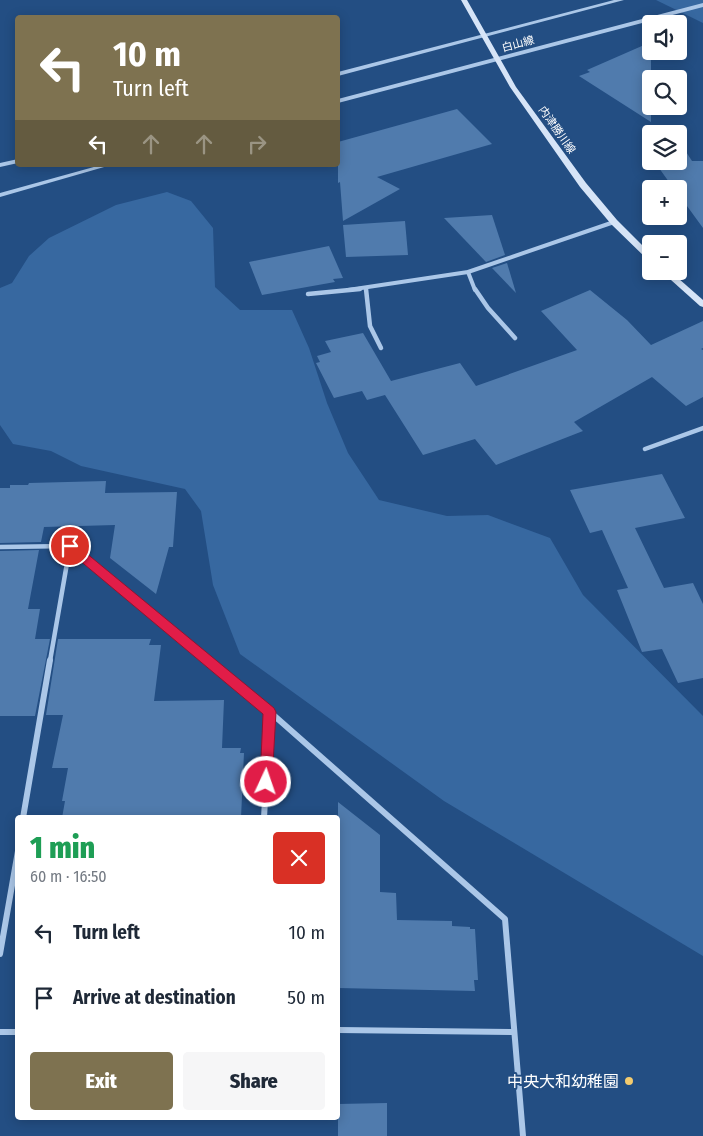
<!DOCTYPE html>
<meta charset="utf-8">
<style>
body{margin:0;font-family:"Fira Sans Condensed","Noto Sans JP",sans-serif;background:#f6f6f7;color:#1f2937;height:100vh;display:flex;flex-direction:column;font-size:19px;white-space:nowrap}
*{box-sizing:border-box;margin:0}
p{font-size:16px;color:#747a83}
.icon{flex:none;width:28px;height:28px;fill:none;stroke:currentColor;stroke-width:2;stroke-linecap:round;stroke-linejoin:round}
.map{position:relative;flex:1;overflow:hidden}
.drawer{position:absolute;left:15px;top:815px;width:325px;height:305px;display:flex;flex-direction:column;background:#fff;border-radius:5px;box-shadow:0 2px 12px #0003}
.drawer>*{flex:none}
.hud{position:absolute;left:15px;top:15px;width:325px;height:152px;border-radius:5px;box-shadow:0 2px 12px #0003;background:#7e7250;color:#fff;overflow:hidden}
.buttons{position:absolute;left:642px;top:15px;display:grid;gap:10px}
.buttons a{display:grid;place-items:center;width:45px;height:45px;border-radius:5px;background:#fff;box-shadow:0 2px 12px #0003;font-size:25px}
.pin{position:absolute;display:grid;place-items:center;width:42px;height:42px;color:#fff;margin:-21px;border:2px solid #fff;border-radius:50%;box-shadow:0 1px 5px #0007}
.me{position:absolute;width:55px;margin:-28px;rotate:3deg;stroke-linejoin:round;filter:drop-shadow(0 0 4px #0008)}
.turn{display:flex;align-items:center;gap:18px;height:105px;padding:0 15px;font-size:22px}
.turn .icon{width:65px;height:65px;stroke-width:2.5}
.turn b{display:block;font-size:35px;line-height:42px}
.lanes{display:flex;align-items:center;height:48px;padding:0 15px;background:#0003;justify-content:center;gap:25px;direction:ltr}
.lanes .off{opacity:.35}
.round{display:grid;place-items:center;flex:none;width:52px;height:52px;border-radius:5px;background:#f6f6f7}
.headline{display:flex;align-items:center;justify-content:space-between;height:85px;padding:0 15px}
h1{font-size:30px;font-weight:800;line-height:38px;color:#1e9e55}
.primary-button{display:flex;gap:10px;margin-top:auto;padding:10px 15px}
.primary-button a{flex:1;height:58px;border-radius:5px;background:#7e7250;color:#fff;font-size:20px;font-weight:800;line-height:58px;text-align:center}
.primary-button a+a{background:#f6f6f7;color:#1f2937}
ul{padding:0;list-style:none}
li{display:flex;align-items:center;gap:15px;height:65px;padding:0 15px}
li div{flex:1}
li b{display:block;font-size:19px}
li em{font-style:normal}
.map>svg:first-child{display:block}
.green{fill:#3768a0}
.building{fill:#507bad}
.lines{fill:none;stroke-linecap:round;stroke-linejoin:round}
.minor-far2{stroke:#abc7e8;stroke-width:4}
.minor-far1{stroke:#abc7e8;stroke-width:4.5}
.minor{stroke:#abc7e8;stroke-width:6}
.tertiary{fill:#abc7e8;fill-rule:evenodd}
.secondary{fill:#d6e4f7;fill-rule:evenodd}
.route{fill:#e11d48;stroke:#92132f}
.poi-dot{fill:#f3cb6e;stroke:#234e83;stroke-width:2}
.labels{text-anchor:middle;dominant-baseline:central;stroke-width:4;stroke-linejoin:round;paint-order:stroke}
.far-street-label{font-size:11px;fill:#fff;stroke:#234e83}
.near-poi-label{font-size:16px;fill:#fff;stroke:#234e83;text-anchor:end}
</style>
<div class="map">
<svg width="703" height="1136" viewBox="0 0 703 1136">
<rect width="100%" height="100%" fill="#234e83"/>
<!-- green -->
<g class="green">
<polygon points="656,0 703,0 703,23"/>
<polygon points="167,192 191,201 213,228 215,287 240,310 292,310 309,348 327,403 348,453 379,500 447,516 488,515 550,538 583,595 703,716 703,956 444,801 240,654 213,585 201,511 185,489 81,466 51,451 13,444 0,425 0,288 12,283 29,256 49,238 116,205"/>
</g>
<!-- building -->
<g class="building">
<polygon points="651,42 651,122 579,76 590,72 587,70"/>
<polygon points="457,109 492,144 377,177 400,189 343,221 340,182 338,183 338,142"/>
<polygon points="679,141 692,161 703,161 703,228 679,195 679,189 674,189 654,161 679,161"/>
<polygon points="492,215 505,255 486,262 444,218"/>
<polygon points="405,221 408,255 346,257 343,225"/>
<polygon points="329,246 343,278 333,279 335,282 262,295 249,262"/>
<polygon points="507,263 516,293 492,268"/>
<polygon points="590,290 627,320 651,345 703,321 703,348 701,349 703,350 703,397 686,406 652,377 574,422 583,431 496,465 475,439 423,455 385,395 367,400 362,391 334,398 316,363 320,362 317,356 331,352 325,341 363,333 391,381 460,363 476,386 577,350 541,311"/>
<polygon points="662,474 685,518 635,528 664,588 693,583 703,604 703,678 678,683 662,649 642,652 617,590 628,588 602,530 590,533 570,490"/>
<polygon points="106,481 105,493 177,492 173,547 169,547 156,594 110,558 115,525 44,527 41,542 0,543 0,488 10,488 10,485 28,485 29,483"/>
<polygon points="39,550 28,609 40,609 35,639 50,639 35,716 0,716 0,551"/>
<polygon points="58,639 151,639 149,645 161,645 154,701 224,700 222,748 241,748 240,753 244,753 241,818 62,818 65,801 62,801 68,768 52,768 63,715 46,715"/>
<polygon points="338,802 380,835 380,892 396,893 397,920 452,921 452,926 470,927 470,929 475,929 478,980 474,980 475,991 338,988"/>
<polygon points="387,1103 387,1136 338,1136 338,1104"/>
</g>
<g class="lines">
<!-- minor-far2 -->
<g class="minor-far2">
<polyline points="468,272 475,290"/>
<polyline points="348,290 468,272 614,222"/>
</g>
<!-- minor-far1 -->
<g class="minor-far1">
<polyline points="366,289 370,326 381,348"/>
<polyline points="475,289 488,308 515,338"/>
<polyline points="308,294 360,289"/>
<polyline points="645,449 703,428"/>
<polyline points="0,547 70,546 208,661"/>
<polyline points="50,661 70,546"/>
</g>
<!-- minor -->
<g class="minor">
<polyline points="207,660 270,712 505,919 523,1136"/>
<polyline points="23,818 50,660"/>
<polyline points="264,818 270,712"/>
<polyline points="0,954 18,851"/>
<polyline points="338,1030 513,1032"/>
<polyline points="0,1032 18,1032"/>
</g>
<!-- tertiary -->
<g class="tertiary">
<polygon points="614,0 624,0 338,76 338,72"/>
<polygon points="703,3 703,7 338,103 338,99"/>
<polygon points="18,159 18,163 0,167 0,163"/>
<polygon points="101,165 111,165 0,197 0,193"/>
</g>
<!-- secondary -->
<g class="secondary">
<polygon points="461,0 467,0 516,87 586,183 617,220 651,254 651,260 648,260 611,224 580,187 510,87"/>
<polygon points="661,271 670,271 703,300 703,307 700,306"/>
</g>
</g>
<!-- route -->
<polygon class="route" points="70,542 74,543 274,708 276,712 272,782 271,786 266,788 261,786 260,782 263,714 66,549 64,546 66,543"/>
<!-- markers -->
<circle class="poi-dot" cx="629" cy="1081" r="5"/>
<g class="labels">
<!-- far-street labels -->
<g class="far-street-label">
<text transform="translate(518 44) rotate(-15)">白山線</text>
<text transform="translate(557 130) rotate(55)">内津勝川線</text>
</g>
<!-- near-poi labels -->
<g class="near-poi-label">
<text x="619" y="1081">中央大和幼稚園</text>
</g>
</g>
</svg>
<div class="buttons">
<a><svg class="icon" aria-label="sound" viewBox="0 0 24 24"><path d="M4 9h4l5-4v14l-5-4H4zM17 9q2 3 0 6"/></svg></a>
<a><svg class="icon" aria-label="search" viewBox="0 0 24 24"><circle cx="10" cy="10" r="6"/><path d="M15 15l6 6"/></svg></a>
<a><svg class="icon" aria-label="layers" viewBox="0 0 24 24"><path d="M12 4l9 5-9 5-9-5zM3 14l9 5 9-5"/></svg></a>
<a>+</a>
<a>−</a>
</div>
<div class="pin" style="left:70px;top:546px;background:#d93025"><svg class="icon" aria-label="arrive" viewBox="0 0 24 24"><path d="M6 21V4h12l-3 4 3 4H6"/></svg></div>
<svg class="me" style="left:266px;top:782px" viewBox="-20 -20 40 40"><circle r="17" fill="#e11d48" stroke="#fff" stroke-width="3"/><path d="M0-11L8 9 0 5-8 9z" fill="#fff"/></svg>
<div class="hud">
<div class="turn"><svg class="icon" aria-label="left" viewBox="0 0 24 24"><path d="M17 20v-9H6M10 6l-5 5 5 5"/></svg><div><b>10 m</b>Turn left</div></div>
<div class="lanes"><svg class="icon" aria-label="left" viewBox="0 0 24 24"><path d="M17 20v-9H6M10 6l-5 5 5 5"/></svg><svg class="icon off" aria-label="ahead" viewBox="0 0 24 24"><path d="M12 20V5M6 11l6-6 6 6"/></svg><svg class="icon off" aria-label="ahead" viewBox="0 0 24 24"><path d="M12 20V5M6 11l6-6 6 6"/></svg><svg class="icon off" aria-label="right" viewBox="0 0 24 24"><path d="M7 20v-9h11M14 6l5 5-5 5"/></svg></div>
</div>
<section class="drawer">
<div class="headline"><div><h1>1 min</h1><p>60 m · 16:50</p></div><a class="round" style="background:#d93025;color:#fff"><svg class="icon" aria-label="close" viewBox="0 0 24 24"><path d="M6 6l12 12M18 6L6 18"/></svg></a></div>
<ul>
<li><svg class="icon" aria-label="left" viewBox="0 0 24 24"><path d="M17 20v-9H6M10 6l-5 5 5 5"/></svg><div><b>Turn left</b></div><em>10 m</em></li>
<li><svg class="icon" aria-label="arrive" viewBox="0 0 24 24"><path d="M6 21V4h12l-3 4 3 4H6"/></svg><div><b>Arrive at destination</b></div><em>50 m</em></li>
</ul>
<div class="primary-button"><a>Exit</a><a>Share</a></div>
</section>
</div>
